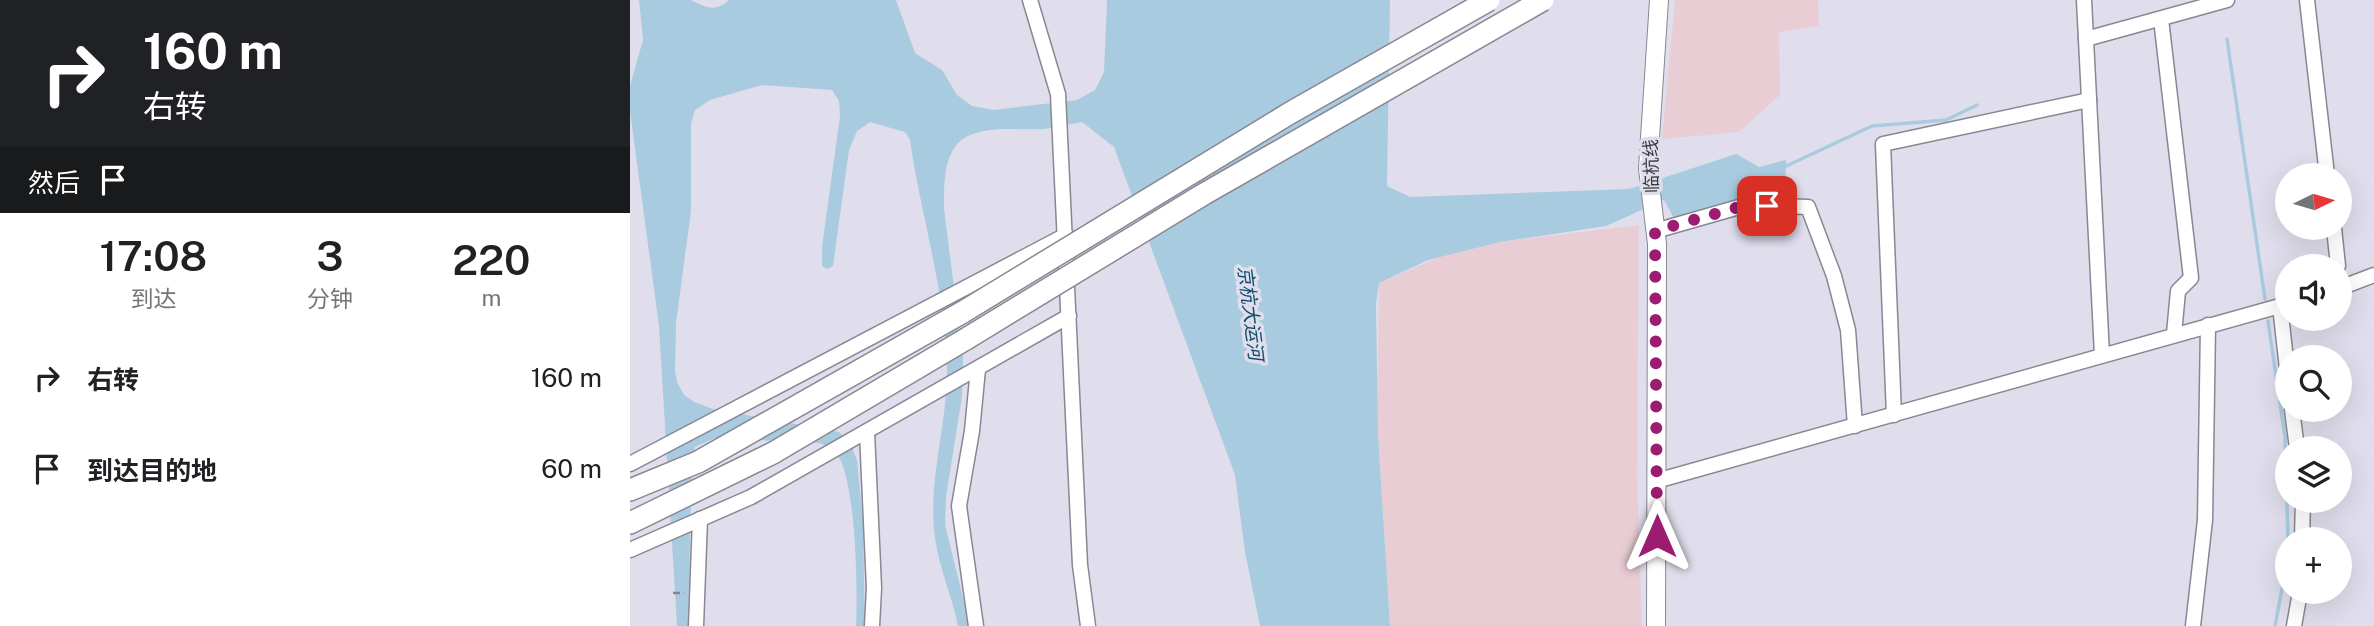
<!DOCTYPE html>
<html lang="zh">
<meta charset="utf-8">
<style>
body{margin:0;font-family:"Public Sans","Noto Sans SC",sans-serif;background:#f6f6f6;color:#202124;height:100vh;display:flex;flex-direction:column;font-size:26px;white-space:nowrap}
*{box-sizing:border-box;margin:0}
p{font-size:23px;color:#757577}
.icon{flex:none;width:38px;height:38px;fill:none;stroke:currentColor;stroke-width:2;stroke-linecap:round;stroke-linejoin:round}
.map{position:relative;flex:1;overflow:hidden}
.side{display:flex;flex-direction:column;background:#fff;width:630px}
.side>*{flex:none}
.guide{background:#202124;color:#fff;overflow:hidden}
.needle{width:46px;rotate:85deg}
.fabs{position:absolute;left:1645px;top:163px;display:grid;gap:14px}
.fabs a{display:grid;place-items:center;width:77px;height:77px;border-radius:50%;background:#fff;box-shadow:0 7px 28px #0002;font-size:35px}
.pin{position:absolute;display:grid;place-items:center;width:60px;height:60px;color:#fff;margin:-30px;border-radius:14px;box-shadow:0 4px 10px #0006}
.me{position:absolute;width:77px;margin:-38px;rotate:0deg;stroke-linejoin:round;filter:drop-shadow(0 0 5px #0008)}
.turn{display:flex;align-items:center;gap:24px;height:147px;padding:0 28px;font-size:32px}
.turn .icon{width:91px;height:91px;stroke-width:2.5}
.turn b{display:block;font-size:49px;line-height:60px}
.then{display:flex;align-items:center;height:66px;padding:0 28px;background:#0003;gap:14px;font-size:26px}
.eta{display:flex;justify-content:space-evenly;align-items:center;height:119px;text-align:center}
.eta b{font-size:42px;font-weight:600;line-height:49px}
ul{padding:0;list-style:none}
li{display:flex;align-items:center;gap:21px;height:91px;padding:0 28px}
li div{flex:1}
li b{display:block;font-size:26px}
li em{font-style:normal}
main{display:flex;flex:1;min-height:0}
.map>svg:first-child{display:block}
.industrial{fill:#e8ced4}
.water{fill:#a9cbdf}
.lines{fill:none;stroke-linecap:round;stroke-linejoin:round}
.stream{stroke:#a9cbdf;stroke-width:3.5}
.minor-casing{stroke:#888793;stroke-width:17}
.tertiary-casing{stroke:#888793;stroke-width:20}
.primary-casing{stroke:#888793;stroke-width:24}
.path{stroke:#87858f;stroke-width:2.5;stroke-dasharray:7 3.5;stroke-linecap:butt}
.minor{stroke:#fff;stroke-width:14}
.tertiary{stroke:#fff;stroke-width:18}
.primary{stroke:#fff;stroke-width:21}
.primary-bridge-casing{stroke:#888793;stroke-width:24;stroke-linecap:butt}
.primary-bridge{stroke:#fff;stroke-width:21}
.route{stroke:#9c1c71;stroke-width:12;stroke-dasharray:0 21.6}
.labels{text-anchor:middle;dominant-baseline:central;stroke-width:7;stroke-linejoin:round;paint-order:stroke}
.street-label{font-size:18px;fill:#3a393f;stroke:#e0deec}
.water-label{font-size:19px;font-style:italic;fill:#0f4d69;stroke:#e0deec}
</style>
<main>
<section class="side">
<div class="guide">
<div class="turn"><svg class="icon" aria-label="right" viewBox="0 0 24 24"><path d="M7 20v-9h11M14 6l5 5-5 5"/></svg><div><b>160 m</b>右转</div></div>
<div class="then">然后<svg class="icon" aria-label="arrive" viewBox="0 0 24 24"><path d="M6 21V4h12l-3 4 3 4H6"/></svg></div>
</div>
<div class="eta">
<div><b>17:08</b><p>到达</p></div>
<div><b>3</b><p>分钟</p></div>
<div><b>220</b><p>m</p></div>
</div>
<ul>
<li><svg class="icon" aria-label="right" viewBox="0 0 24 24"><path d="M7 20v-9h11M14 6l5 5-5 5"/></svg><div><b>右转</b></div><em>160 m</em></li>
<li><svg class="icon" aria-label="arrive" viewBox="0 0 24 24"><path d="M6 21V4h12l-3 4 3 4H6"/></svg><div><b>到达目的地</b></div><em>60 m</em></li>
</ul>
</section>
<div class="map">
<svg width="1744" height="626" viewBox="0 0 1744 626">
<rect width="100%" height="100%" fill="#e0deec"/>
<!-- industrial -->
<g class="industrial">
<polygon points="1045,0 1188,0 1189,26 1149,32 1150,95 1109,132 1032,139"/>
<polygon points="1009,225 1007,476 1012,626 760,626 747,412 749,283 809,257 870,242"/>
</g>
<!-- water -->
<path class="water" d="M9 0C20 0 52 0 60 0 75 6 84 14 99 0H266L285 53 312 70 327 95 342 106 364 110 447 100 465 90 474 72 477 0H760L757 186 780 197 999 189 1106 154 1129 167 1156 160 1155 197 1045 220 1034 200 976 226 870 242 798 260 749 283 746 304 748 434 760 626H630L615 552 605 475 484 147 452 122C440 124 427 127 415 129 387 131 339 122 323 150 313 167 314 191 314 209L333 358 332 396 316 497 315 525 340 626H328C322 596 309 568 305 538 297 481 318 424 317 367 315 290 291 216 280 140L275 132 240 122 227 131 219 150 203 266 197 269 192 266V247L210 116 209 101 202 90 132 85 80 100 65 110 61 124V211L46 323 45 371 47 382 54 395 64 402 83 409 209 432 220 442 227 460 233 522 235 626H226C228 591 226 480 207 454 203 447 196 446 189 443L85 438 65 447 62 456 58 626H47L29 326 0 111V86L13 40Z"/>
<g class="lines">
<!-- stream -->
<g class="stream">
<polyline points="1597,39 1635,299"/>
<polyline points="1152,168 1242,126 1316,120 1347,105"/>
<polyline points="1638,321 1655,437 1658,539"/>
<polyline points="1645,626 1657,562"/>
</g>
<defs>
<g id="minor">
<polyline points="400,0 428,94 450,565 458,626"/>
<polyline points="1454,0 1472,355"/>
<polyline points="1677,0 1697,175"/>
<polyline points="1531,19 1561,278 1548,291 1544,334"/>
<polyline points="1456,39 1597,0"/>
<polyline points="1704,228 1708,266"/>
<polyline points="1025,231 1116,205 1178,207 1204,276 1218,330 1225,426"/>
<polyline points="1710,288 1744,275"/>
<polyline points="1650,306 1657,369"/>
<polyline points="1662,410 1667,448"/>
<polyline points="1264,415 1253,144 1459,100"/>
<polyline points="237,432 244,588 242,626"/>
<polyline points="0,464 436,235"/>
<polyline points="1026,481 1657,304"/>
<polyline points="1672,539 1673,500"/>
<polyline points="0,550 121,497 439,316"/>
<polyline points="66,626 70,519"/>
<polyline points="346,626 329,506 342,431 348,369"/>
<polyline points="1563,626 1575,520 1578,325"/>
<polyline points="1664,626 1670,592"/>
</g>
<polyline id="tertiary" points="1026,626 1027,244 1018,168 1029,0"/>
<g id="primary">
<polyline points="0,490 68,462 333,312"/>
<polyline points="0,523 143,453 336,339"/>
</g>
</defs>
<!-- minor casing -->
<use href="#minor" class="minor-casing"/>
<!-- tertiary casing -->
<use href="#tertiary" class="tertiary-casing"/>
<!-- primary casing -->
<use href="#primary" class="primary-casing"/>
<!-- path -->
<polyline class="path" points="43,593 54,593"/>
<!-- minor -->
<use href="#minor" class="minor"/>
<!-- tertiary -->
<use href="#tertiary" class="tertiary"/>
<!-- primary -->
<use href="#primary" class="primary"/>
<defs>
<g id="primary-bridge">
<polyline points="333,312 660,113 859,0"/>
<polyline points="336,339 574,194 913,0"/>
</g>
</defs>
<!-- primary-bridge casing -->
<use href="#primary-bridge" class="primary-bridge-casing"/>
<!-- primary-bridge -->
<use href="#primary-bridge" class="primary-bridge"/>
</g>
<g class="lines">
<!-- route -->
<polyline class="route" points="1027,536 1025,231 1116,205 1137,206"/>
</g>
<g class="labels">
<!-- street labels -->
<g class="street-label">
<text transform="translate(1021 166) rotate(-91)">临杭线</text>
</g>
<!-- water labels -->
<g class="water-label">
<text transform="translate(621 313) rotate(83)">京杭大运河</text>
</g>
</g>
</svg>
<div class="fabs">
<a><svg class="needle" viewBox="-14 -14 28 28"><path d="M0-13l5 13h-10z" fill="#e53935"/><path d="M0 13l5-13h-10z" fill="#757577"/></svg></a>
<a><svg class="icon" aria-label="sound" viewBox="0 0 24 24"><path d="M4 9h4l5-4v14l-5-4H4zM17 9q2 3 0 6"/></svg></a>
<a><svg class="icon" aria-label="search" viewBox="0 0 24 24"><circle cx="10" cy="10" r="6"/><path d="M15 15l6 6"/></svg></a>
<a><svg class="icon" aria-label="layers" viewBox="0 0 24 24"><path d="M12 4l9 5-9 5-9-5zM3 14l9 5 9-5"/></svg></a>
<a>+</a>
</div>
<div class="pin" style="left:1137px;top:206px;background:#d93025"><svg class="icon" aria-label="arrive" viewBox="0 0 24 24"><path d="M6 21V4h12l-3 4 3 4H6"/></svg></div>
<svg class="me" style="left:1027px;top:536px" viewBox="-20 -20 40 40"><path d="M0-17L14 15 0 8-14 15z" fill="#9c1c71" stroke="#fff" stroke-width="4"/></svg>
</div>
</main>
